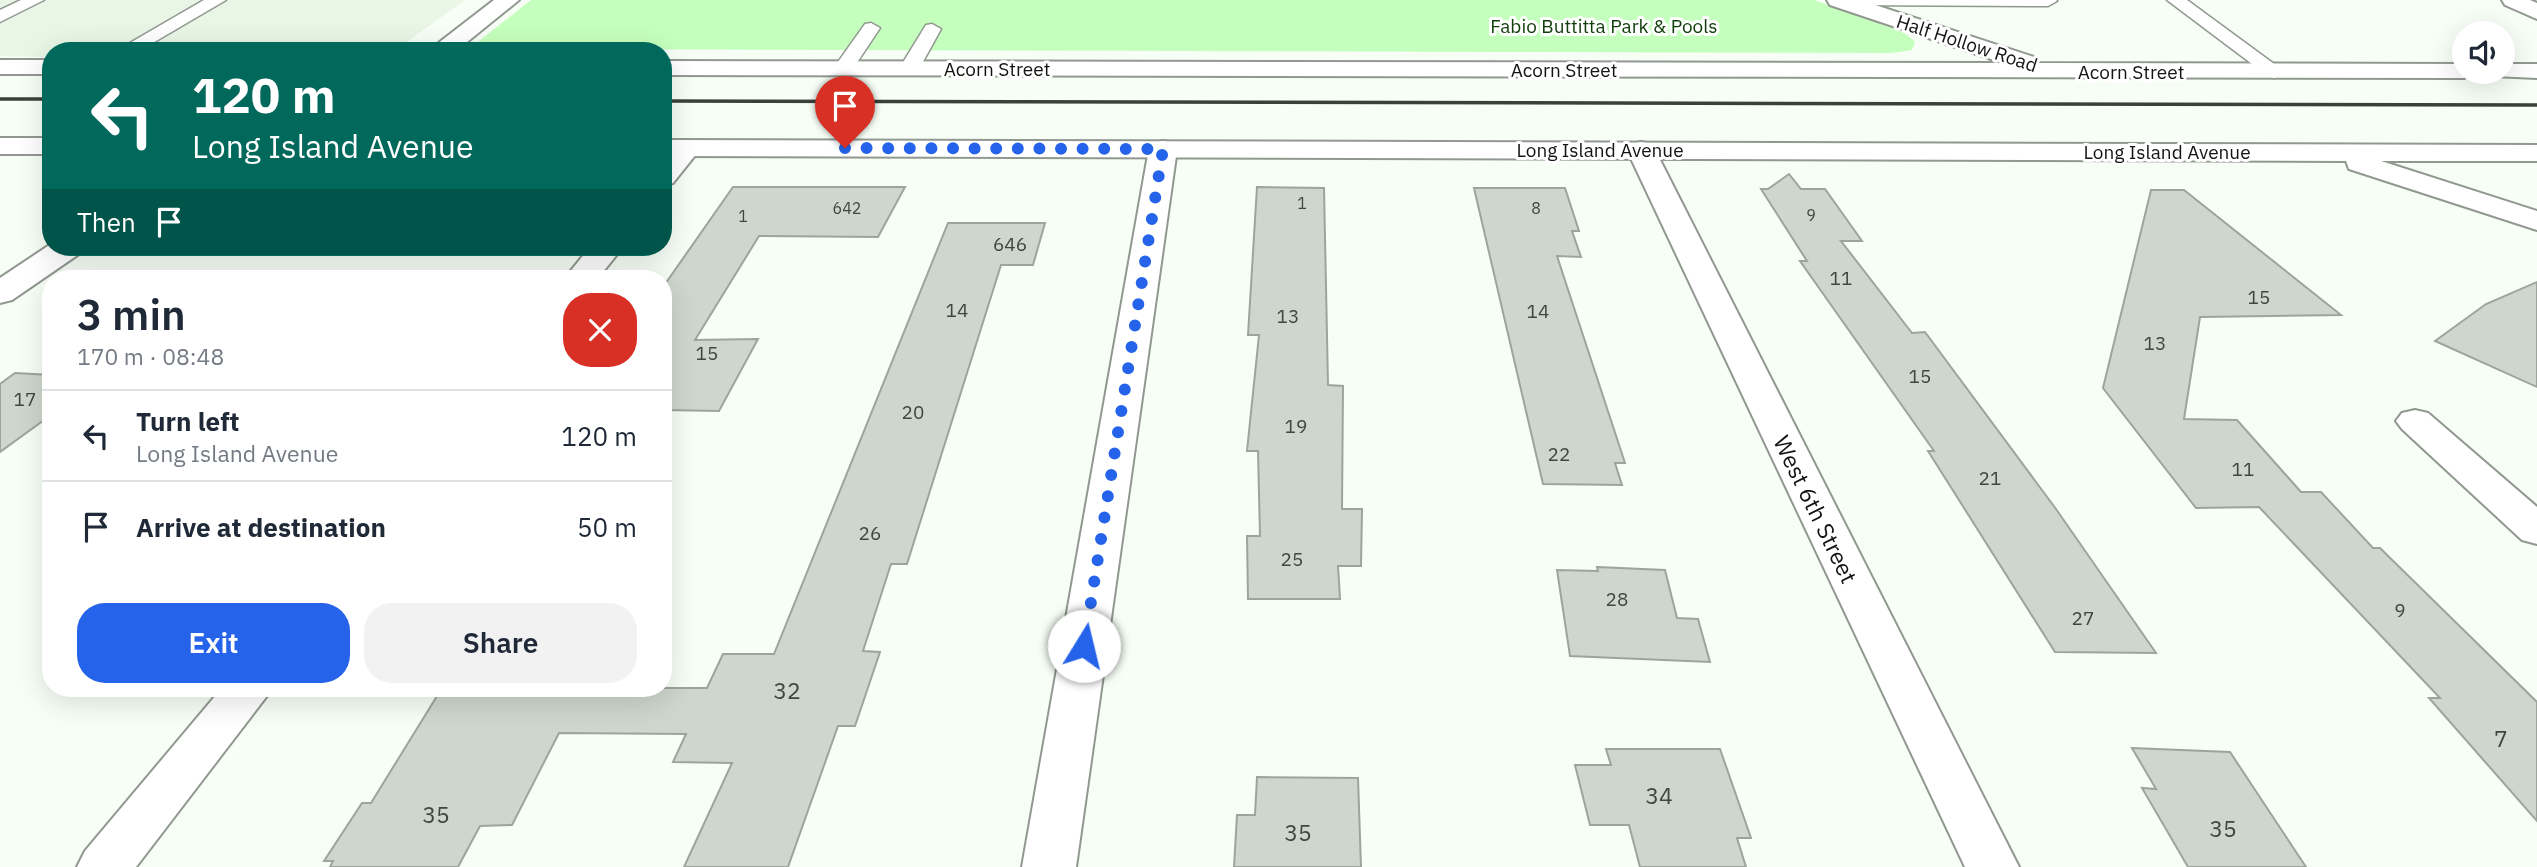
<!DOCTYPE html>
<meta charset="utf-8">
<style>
body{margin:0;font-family:"IBM Plex Sans",sans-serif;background:#f2f2f3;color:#1f2937;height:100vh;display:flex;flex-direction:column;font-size:26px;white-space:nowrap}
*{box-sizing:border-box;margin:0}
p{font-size:23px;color:#747a83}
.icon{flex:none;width:38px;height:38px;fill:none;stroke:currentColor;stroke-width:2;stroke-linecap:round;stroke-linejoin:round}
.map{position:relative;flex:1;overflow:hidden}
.sheet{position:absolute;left:42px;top:270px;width:630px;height:427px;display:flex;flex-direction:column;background:#fff;border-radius:28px;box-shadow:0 7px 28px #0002}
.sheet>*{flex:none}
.banner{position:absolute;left:42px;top:42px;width:630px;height:214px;border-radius:28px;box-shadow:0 7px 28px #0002;background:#00695c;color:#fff;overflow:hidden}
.tools{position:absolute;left:2452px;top:21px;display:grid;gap:14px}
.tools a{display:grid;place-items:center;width:63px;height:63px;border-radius:50%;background:#fff;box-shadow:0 7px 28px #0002;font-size:35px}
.pin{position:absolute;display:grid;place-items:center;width:60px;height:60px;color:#fff;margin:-72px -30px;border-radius:50% 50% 50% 0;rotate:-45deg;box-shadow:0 0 7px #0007}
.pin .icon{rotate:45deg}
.me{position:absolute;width:77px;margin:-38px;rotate:9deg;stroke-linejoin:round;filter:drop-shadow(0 0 5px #0008)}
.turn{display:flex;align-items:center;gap:24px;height:147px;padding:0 35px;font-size:32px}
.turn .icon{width:91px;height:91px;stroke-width:2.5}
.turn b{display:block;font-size:49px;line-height:60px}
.then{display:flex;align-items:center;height:66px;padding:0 35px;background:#0003;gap:14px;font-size:26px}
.round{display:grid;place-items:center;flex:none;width:74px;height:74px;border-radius:28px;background:#f2f2f3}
.head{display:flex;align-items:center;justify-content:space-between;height:119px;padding:0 35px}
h1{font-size:42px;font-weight:600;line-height:52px}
.primary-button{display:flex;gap:14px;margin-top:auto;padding:14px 35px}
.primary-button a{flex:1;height:80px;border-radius:28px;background:#2563eb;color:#fff;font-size:28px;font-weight:600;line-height:80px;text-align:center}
.primary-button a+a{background:#f2f2f3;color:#1f2937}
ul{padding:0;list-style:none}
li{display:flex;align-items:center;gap:21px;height:91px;padding:0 35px;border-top:2px solid #e0e1e3}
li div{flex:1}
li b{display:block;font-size:26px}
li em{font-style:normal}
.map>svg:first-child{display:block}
.built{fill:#e9f6e6}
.green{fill:#c5ffbd}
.building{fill:#cfd7cd;stroke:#9da49c;stroke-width:2}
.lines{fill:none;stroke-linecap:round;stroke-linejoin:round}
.lane-casing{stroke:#919890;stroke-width:3}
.street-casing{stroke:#919890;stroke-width:4}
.secondary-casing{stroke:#919890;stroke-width:4}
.lane{fill:#fff;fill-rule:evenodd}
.street{fill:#fff;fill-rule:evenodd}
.secondary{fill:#fff;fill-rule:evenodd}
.rail{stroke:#3c403b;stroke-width:3.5}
.route{stroke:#2563eb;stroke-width:12;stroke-dasharray:0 21.6}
.labels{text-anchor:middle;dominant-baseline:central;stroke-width:6;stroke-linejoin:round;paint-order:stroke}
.far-number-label{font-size:16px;fill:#414640}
.far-park-label{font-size:19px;fill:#103e0a;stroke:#fff}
.far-street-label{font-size:19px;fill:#121511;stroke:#fff}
.number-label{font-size:19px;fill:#414640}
.street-label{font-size:23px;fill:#121511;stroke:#fff}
.near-number-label{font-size:23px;fill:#414640}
</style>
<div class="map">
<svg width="2537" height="867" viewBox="0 0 2537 867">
<rect width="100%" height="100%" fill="#f6fef5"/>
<!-- built -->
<polygon class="built" points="0,0 465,0 394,51 51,51 51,57 0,56"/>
<!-- green -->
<polygon class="green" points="531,0 1814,0 1905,33 1915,42 1912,50 1891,53 469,49"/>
<!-- building -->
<g class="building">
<polygon points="1789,174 1801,189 1825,189 1862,241 1841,241 1912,333 1925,332 2056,509 2156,653 2055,652 1928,451 1934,451 1800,261 1807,261 1761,189 1768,189"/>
<polygon points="733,187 905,187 878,237 759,236 695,340 758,339 719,411 663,410 663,287"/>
<polygon points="1257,187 1324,188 1328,385 1343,386 1342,509 1362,509 1361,566 1338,566 1340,599 1248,599 1247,536 1260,536 1258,451 1247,451 1259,335 1248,335"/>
<polygon points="1474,188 1565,188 1579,231 1572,231 1581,257 1557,256 1625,463 1615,463 1622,485 1543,484"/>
<polygon points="2151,190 2184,190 2341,315 2200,317 2184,419 2237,420 2301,492 2321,492 2373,548 2380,548 2537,702 2537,821 2429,698 2440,698 2259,507 2196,508 2103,388"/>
<polygon points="948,223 1045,223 1033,265 1001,265 907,564 891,564 863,651 880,652 855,726 838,726 788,867 684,867 732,763 673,762 686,734 559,733 512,825 480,826 458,867 330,867 333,861 324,861 362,803 371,803 442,688 707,688 723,654 774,654"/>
<polygon points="2537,282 2537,387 2435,341 2486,304"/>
<polygon points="15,373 51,375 51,415 0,452 0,384"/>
<polygon points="1597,567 1665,570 1677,618 1698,619 1710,662 1570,656 1557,570 1598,571"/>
<polygon points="2132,748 2230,752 2306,867 2188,867 2142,788 2156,789"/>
<polygon points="1606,749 1720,749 1751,838 1737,838 1746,867 1640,867 1629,825 1590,825 1575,765 1611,765"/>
<polygon points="1257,777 1358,778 1361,867 1234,867 1237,815 1255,815"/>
</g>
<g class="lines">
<defs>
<g id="lane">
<polygon points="21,0 44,0 0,22 0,10"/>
<polygon points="204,0 226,0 139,51 116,51"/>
<polygon points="1831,0 2056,0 2057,1 2048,6 1840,5"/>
<polygon points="2167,0 2187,0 2285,72 2275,78 2268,76"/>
<polygon points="871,23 880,28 850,73 843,75 836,73 833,69 865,24"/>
<polygon points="932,24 941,29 919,69 916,73 902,73 899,69 926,25"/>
</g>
<g id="street">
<polygon points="494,0 519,0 456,51 428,51"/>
<polygon points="2502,0 2530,0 2537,3 2537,19 2505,5"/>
<polygon points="687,140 697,142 701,148 673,183 663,186 663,159 677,142"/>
<polygon points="1163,141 1173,143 1177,149 1076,867 1022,867 1149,149 1153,143"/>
<polygon points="1641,142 1651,144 1655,150 2019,867 1965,867 1627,150 1631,144"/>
<polygon points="51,244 84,247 79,254 12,300 0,303 0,278"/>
<polygon points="590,247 623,247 598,278 565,278"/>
<polygon points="2415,410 2428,413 2537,507 2537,544 2522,540 2402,429 2396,421 2402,413"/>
<polygon points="222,688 273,688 136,867 77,867 85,851"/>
</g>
<g id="secondary">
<polygon points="1827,0 1860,0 2034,57 2037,63 2464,64 2464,72 2476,72 2464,78 663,75 663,61 2003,63 1830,5"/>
<rect x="0" y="60" width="51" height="14"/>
<polygon points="2502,64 2537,64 2537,78 2493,76 2490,72 2502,72"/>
<rect x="0" y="138" width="51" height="16"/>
<polygon points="663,140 2537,145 2537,161 2381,161 2537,211 2537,230 2349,169 2346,161 663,156"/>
</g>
</defs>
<!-- lane casing -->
<use href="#lane" class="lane-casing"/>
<!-- street casing -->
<use href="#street" class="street-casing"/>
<!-- secondary casing -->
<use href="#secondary" class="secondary-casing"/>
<!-- lane -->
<use href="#lane" class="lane"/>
<!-- street -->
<use href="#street" class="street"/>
<!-- secondary -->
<use href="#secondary" class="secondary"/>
<!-- rail -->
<g class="rail">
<polyline points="0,99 51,99"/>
<polyline points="663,101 2537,105"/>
</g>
</g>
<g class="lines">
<!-- route -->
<polyline class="route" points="845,148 1163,149 1084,646"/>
</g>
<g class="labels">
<!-- far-number labels -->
<g class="far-number-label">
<text x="1302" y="203">1</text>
<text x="847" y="208">642</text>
<text x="1536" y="208">8</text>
<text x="1811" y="215">9</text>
<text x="743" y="216">1</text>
</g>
<!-- far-park labels -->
<g class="far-park-label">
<text x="1604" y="26">Fabio Buttitta Park &amp; Pools</text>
</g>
<!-- far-street labels -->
<g class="far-street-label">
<text transform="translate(1967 43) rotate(18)">Half Hollow Road</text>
<text x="997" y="69">Acorn Street</text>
<text x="1564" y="70">Acorn Street</text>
<text x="2131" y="72">Acorn Street</text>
<text x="1600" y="150">Long Island Avenue</text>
<text x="2167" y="152">Long Island Avenue</text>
</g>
<!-- number labels -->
<g class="number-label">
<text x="1010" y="244">646</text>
<text x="1841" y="278">11</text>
<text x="2259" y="297">15</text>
<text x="957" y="310">14</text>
<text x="1538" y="311">14</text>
<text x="1288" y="316">13</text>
<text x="2155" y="343">13</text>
<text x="707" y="353">15</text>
<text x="1920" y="376">15</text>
<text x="25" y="399">17</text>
<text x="913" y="412">20</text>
<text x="1296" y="426">19</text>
<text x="1559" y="454">22</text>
<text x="2243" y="469">11</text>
<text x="1990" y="478">21</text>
<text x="870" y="533">26</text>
<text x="1292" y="559">25</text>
<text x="1617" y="599">28</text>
<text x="2400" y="610">9</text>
<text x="2083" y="618">27</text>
</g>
<!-- street labels -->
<g class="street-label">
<text transform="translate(1816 509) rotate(64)">West 6th Street</text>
</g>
<!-- near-number labels -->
<g class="near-number-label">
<text x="787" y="690">32</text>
<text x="2501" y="738">7</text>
<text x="1659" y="795">34</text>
<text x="436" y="814">35</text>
<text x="2223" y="828">35</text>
<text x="1298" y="832">35</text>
</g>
</g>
</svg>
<div class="tools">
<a><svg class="icon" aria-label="sound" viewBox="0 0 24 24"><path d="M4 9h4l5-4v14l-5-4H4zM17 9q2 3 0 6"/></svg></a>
</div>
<div class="pin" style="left:845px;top:148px;background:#d93025"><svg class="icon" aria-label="arrive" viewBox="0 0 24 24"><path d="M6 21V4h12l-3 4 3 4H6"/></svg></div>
<svg class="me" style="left:1084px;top:646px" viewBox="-20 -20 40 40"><circle r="19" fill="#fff"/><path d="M0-13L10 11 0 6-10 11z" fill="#2563eb"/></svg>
<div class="banner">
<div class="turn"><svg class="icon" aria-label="left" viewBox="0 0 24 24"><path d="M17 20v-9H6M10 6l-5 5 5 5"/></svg><div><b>120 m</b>Long Island Avenue</div></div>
<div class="then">Then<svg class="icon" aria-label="arrive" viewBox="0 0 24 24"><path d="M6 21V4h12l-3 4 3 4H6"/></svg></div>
</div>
<section class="sheet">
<div class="head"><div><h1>3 min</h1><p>170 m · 08:48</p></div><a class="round" style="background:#d93025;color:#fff"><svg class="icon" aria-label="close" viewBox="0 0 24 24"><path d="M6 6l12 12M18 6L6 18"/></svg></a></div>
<ul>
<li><svg class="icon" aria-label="left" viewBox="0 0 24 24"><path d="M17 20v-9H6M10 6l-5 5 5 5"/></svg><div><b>Turn left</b><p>Long Island Avenue</p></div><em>120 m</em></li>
<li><svg class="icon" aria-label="arrive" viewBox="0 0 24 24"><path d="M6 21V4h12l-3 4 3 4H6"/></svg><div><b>Arrive at destination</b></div><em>50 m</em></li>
</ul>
<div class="primary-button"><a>Exit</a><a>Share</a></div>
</section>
</div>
